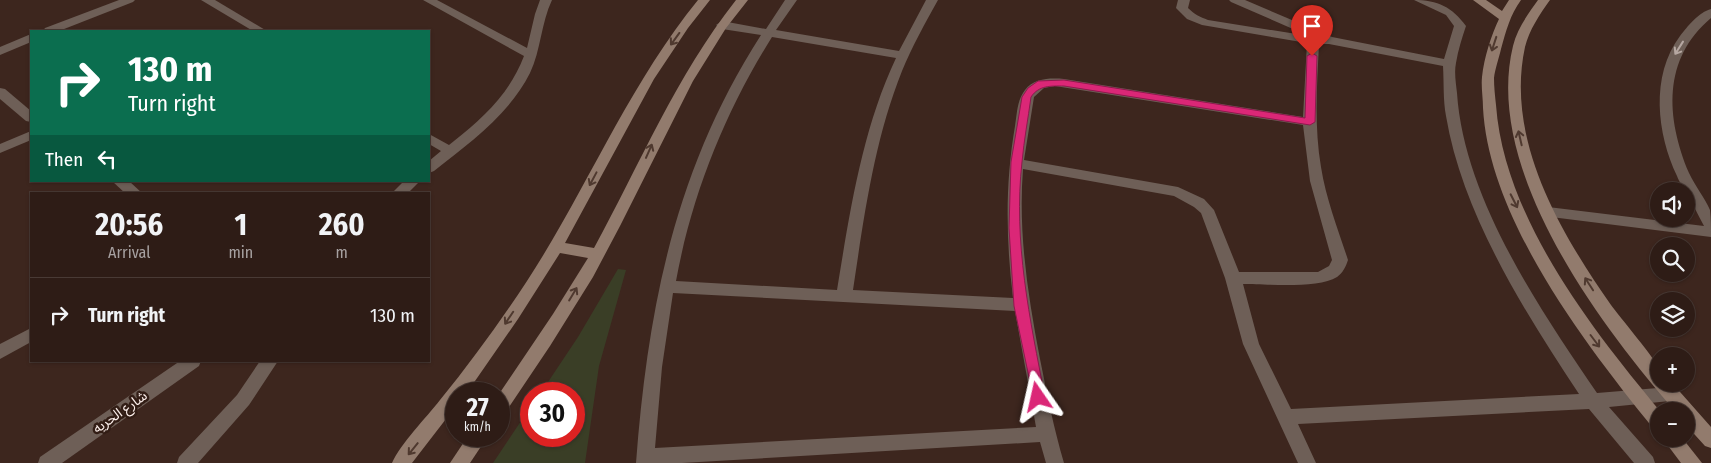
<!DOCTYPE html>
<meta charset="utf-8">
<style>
body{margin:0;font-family:"Fira Sans Condensed","Noto Sans Arabic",sans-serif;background:#36251f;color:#f1f3f6;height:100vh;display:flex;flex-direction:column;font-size:19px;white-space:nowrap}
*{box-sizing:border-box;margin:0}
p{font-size:16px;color:#a7a1a1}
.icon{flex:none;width:28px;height:28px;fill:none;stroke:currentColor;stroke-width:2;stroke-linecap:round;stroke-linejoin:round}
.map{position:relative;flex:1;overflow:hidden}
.drawer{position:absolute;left:30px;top:192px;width:400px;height:170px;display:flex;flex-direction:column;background:#2e1c16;border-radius:0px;box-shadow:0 1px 4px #0004,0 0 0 1px #493a35}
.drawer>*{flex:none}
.hud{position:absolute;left:30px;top:30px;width:400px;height:152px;border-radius:0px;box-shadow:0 1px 4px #0004,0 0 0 1px #493a35;background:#0b6e4f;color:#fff;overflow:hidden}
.controls{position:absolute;left:1650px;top:182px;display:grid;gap:10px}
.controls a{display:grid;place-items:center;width:45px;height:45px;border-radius:50%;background:#2e1c16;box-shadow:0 1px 4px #0004,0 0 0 1px #493a35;font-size:25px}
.speed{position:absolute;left:445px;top:382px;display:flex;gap:10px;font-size:25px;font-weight:700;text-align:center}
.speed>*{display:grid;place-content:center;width:65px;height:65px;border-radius:50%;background:#2e1c16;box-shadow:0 1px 4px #0004,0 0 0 1px #493a35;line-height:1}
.speed small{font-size:12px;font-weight:400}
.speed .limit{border:8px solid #d22;background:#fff;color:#111}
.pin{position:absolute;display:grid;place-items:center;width:42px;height:42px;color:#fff;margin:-51px -21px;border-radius:50% 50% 50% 0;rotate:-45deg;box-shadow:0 0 5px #0007}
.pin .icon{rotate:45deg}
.me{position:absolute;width:55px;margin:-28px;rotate:349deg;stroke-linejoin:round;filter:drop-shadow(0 0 4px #0008)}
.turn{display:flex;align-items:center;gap:18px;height:105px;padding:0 15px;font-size:22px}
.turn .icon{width:65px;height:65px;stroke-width:2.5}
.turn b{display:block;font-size:35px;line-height:42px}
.then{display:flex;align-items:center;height:48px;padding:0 15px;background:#0003;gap:10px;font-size:19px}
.eta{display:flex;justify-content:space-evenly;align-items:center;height:85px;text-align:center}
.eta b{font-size:30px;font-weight:700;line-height:35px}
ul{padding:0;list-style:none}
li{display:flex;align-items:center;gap:15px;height:75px;padding:0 15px;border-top:1px solid #493a35}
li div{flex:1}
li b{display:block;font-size:19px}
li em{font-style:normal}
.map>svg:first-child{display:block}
.green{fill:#3a3e26}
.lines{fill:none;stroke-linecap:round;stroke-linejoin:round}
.street{fill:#6e5f57;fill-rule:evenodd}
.secondary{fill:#927b6d;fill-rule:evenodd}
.oneway{stroke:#4f392f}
.oneway2{stroke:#b6a8a2}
.route{fill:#db2777;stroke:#8e194d}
.labels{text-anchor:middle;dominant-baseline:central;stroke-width:5;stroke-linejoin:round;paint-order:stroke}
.street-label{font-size:14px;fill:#fdf0ec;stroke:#321d15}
</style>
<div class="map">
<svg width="1711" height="463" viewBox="0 0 1711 463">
<rect width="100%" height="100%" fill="#3d261e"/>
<!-- green -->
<polygon class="green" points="618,269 626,270 599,366 585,463 493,463 531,406 531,436 574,436 574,394 540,394 578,337"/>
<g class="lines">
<!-- street -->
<g class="street">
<polygon points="119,0 135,0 133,2 59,31 43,31 45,28"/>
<polygon points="201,0 215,0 267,31 253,31"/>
<path d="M423 0H437L527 48 535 14 540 0H552C541 23 541 50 530 73 509 115 469 143 434 171L429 173V161L441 151 429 144V134L449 145 454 141C484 117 510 93 524 56Z"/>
<path d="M785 0H797L776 30 899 51 926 0H938C925 23 912 47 902 71 874 141 864 217 853 290L1013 298C1006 240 1005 184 1015 126 1017 114 1017 100 1025 90 1034 78 1050 78 1064 79L1303 117 1307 43 1202 25 1187 19 1176 8 1178 0H1190L1188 8C1194 14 1200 17 1208 20L1309 36 1231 2 1229 0H1245L1332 37 1444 59 1454 26 1446 15 1414 0C1438 0 1452 7 1466 26 1462 38 1458 50 1456 63 1454 72 1456 84 1457 93 1464 198 1539 308 1597 393L1670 387 1676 389 1679 394 1676 399 1670 401 1609 407 1653 457 1655 463H1634L1589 409 1298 424 1316 463H1298L1243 344 1225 278 1201 213 1194 207 1174 196 1023 169C1018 233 1028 296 1040 359 1047 394 1054 429 1064 463H1046L1040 442 682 463H636C648 307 675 169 761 35L722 29 716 25 722 21 766 29ZM772 37 896 58C862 130 850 211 837 290L676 281C692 194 725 112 772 37ZM1319 44H1329L1443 66C1444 83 1443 100 1446 116 1462 213 1525 313 1579 394L1291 409 1259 344 1243 284C1266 284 1318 289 1337 277 1343 273 1346 266 1348 260 1338 229 1326 199 1321 167 1314 126 1317 85 1319 44ZM1055 86 1303 125 1310 181 1332 260 1329 266 1318 272H1239L1214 210 1204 199 1178 187 1024 160 1034 97 1044 88ZM673 293 1015 311 1036 427 655 448 662 367Z"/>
<path d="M1711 9V18C1662 59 1666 118 1689 173 1695 186 1705 198 1710 210 1711 218 1711 229 1711 237L1543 216 1541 212 1543 208 1548 207 1704 226C1698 215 1692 202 1686 192 1684 188 1679 182 1677 176 1657 134 1650 76 1680 36 1687 27 1699 12 1711 9Z"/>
<polygon points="31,34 31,42 0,55 0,47"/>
<polygon points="0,88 5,89 31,111 31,122 26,121 0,99"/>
<polygon points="31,131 31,140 0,153 0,144"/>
<polygon points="112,181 129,181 143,194 126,194"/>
<polygon points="404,181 420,181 407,194 391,194"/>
<polygon points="31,328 31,342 0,359 0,344"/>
<polygon points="180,361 201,361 199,366 62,463 38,463 40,457"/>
<polygon points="260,361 278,361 249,405 198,463 177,463 179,457 237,395"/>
</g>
<!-- secondary -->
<g class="secondary">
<path d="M698 0H710L688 28 654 79 565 243 594 248C640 164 676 76 736 0H748L726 28 693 81 620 226 593 277 550 346 505 413 499 415V394L553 314 588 258 560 253 518 319 466 394H456V406L412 463H392C401 443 426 418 440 400 471 362 500 322 527 281 587 189 628 86 698 0Z"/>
<path d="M1473 0H1486L1502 11 1509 0H1521C1510 15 1506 31 1501 49 1499 58 1495 69 1494 78 1494 87 1495 96 1496 105 1504 217 1591 328 1660 411L1659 431 1653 428C1585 344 1489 219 1483 108 1483 98 1481 87 1482 77 1484 58 1491 36 1499 19Z"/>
<path d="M1538 0H1550C1540 14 1529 30 1525 47 1505 139 1560 232 1611 305 1618 315 1658 362 1659 369 1660 373 1659 379 1659 384H1673L1711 427V448L1705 446 1686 425V411H1675C1599 324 1483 169 1513 46 1517 29 1528 14 1538 0Z"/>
<polygon points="468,436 488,436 470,463 450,463"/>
<polygon points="1663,439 1683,439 1702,463 1681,463"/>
</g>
</g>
<!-- one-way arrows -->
<defs><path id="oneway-shaft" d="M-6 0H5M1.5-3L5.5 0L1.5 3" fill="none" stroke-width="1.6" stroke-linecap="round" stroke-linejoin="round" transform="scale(1.25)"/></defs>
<g class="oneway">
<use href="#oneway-shaft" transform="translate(675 39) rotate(126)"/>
<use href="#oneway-shaft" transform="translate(1494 44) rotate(108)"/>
<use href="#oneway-shaft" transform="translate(1520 138) rotate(-103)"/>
<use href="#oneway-shaft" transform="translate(649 151) rotate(-66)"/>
<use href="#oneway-shaft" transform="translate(593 179) rotate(118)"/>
<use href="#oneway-shaft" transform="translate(1514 201) rotate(63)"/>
<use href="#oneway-shaft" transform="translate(1589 284) rotate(-123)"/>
<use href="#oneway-shaft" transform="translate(573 294) rotate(-59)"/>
<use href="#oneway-shaft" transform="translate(509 318) rotate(124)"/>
<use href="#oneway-shaft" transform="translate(1595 341) rotate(53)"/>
<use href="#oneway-shaft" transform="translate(413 449) rotate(129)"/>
</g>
<use class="oneway2" href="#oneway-shaft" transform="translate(1679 48) rotate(122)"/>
<!-- route -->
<path class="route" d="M1312 53 1317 56 1315 122 1310 125 1064 86C1051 86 1039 85 1031 97 1028 119 1024 140 1022 162 1013 241 1030 320 1045 397L1043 401 1038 403 1034 401 1014 306 1009 228 1011 162 1022 97 1028 88 1038 81 1064 80 1305 118 1307 56Z"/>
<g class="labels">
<!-- street labels -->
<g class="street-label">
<text transform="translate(120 412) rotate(-35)">شارع الحريه</text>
</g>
</g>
</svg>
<div class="controls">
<a><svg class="icon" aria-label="sound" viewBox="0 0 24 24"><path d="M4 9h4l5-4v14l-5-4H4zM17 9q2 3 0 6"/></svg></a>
<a><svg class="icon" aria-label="search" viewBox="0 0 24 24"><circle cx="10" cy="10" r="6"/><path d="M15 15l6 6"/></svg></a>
<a><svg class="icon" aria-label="layers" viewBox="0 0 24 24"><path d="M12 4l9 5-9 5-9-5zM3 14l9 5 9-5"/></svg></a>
<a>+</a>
<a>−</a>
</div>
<div class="speed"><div>27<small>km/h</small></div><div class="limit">30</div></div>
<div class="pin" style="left:1312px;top:56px;background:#d93025"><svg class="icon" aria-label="arrive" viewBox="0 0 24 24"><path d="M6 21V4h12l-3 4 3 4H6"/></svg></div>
<svg class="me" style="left:1038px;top:397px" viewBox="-20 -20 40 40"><path d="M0-17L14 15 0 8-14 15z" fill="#db2777" stroke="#fff" stroke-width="4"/></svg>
<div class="hud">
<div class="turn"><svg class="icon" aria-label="right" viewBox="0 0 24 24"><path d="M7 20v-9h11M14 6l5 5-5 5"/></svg><div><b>130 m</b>Turn right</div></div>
<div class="then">Then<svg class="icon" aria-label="left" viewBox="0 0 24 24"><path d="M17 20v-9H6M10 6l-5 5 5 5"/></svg></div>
</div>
<section class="drawer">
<div class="eta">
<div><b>20:56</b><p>Arrival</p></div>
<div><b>1</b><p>min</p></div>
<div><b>260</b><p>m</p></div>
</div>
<ul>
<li><svg class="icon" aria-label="right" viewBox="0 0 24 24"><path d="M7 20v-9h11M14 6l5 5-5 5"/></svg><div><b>Turn right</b></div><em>130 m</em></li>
</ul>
</section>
</div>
